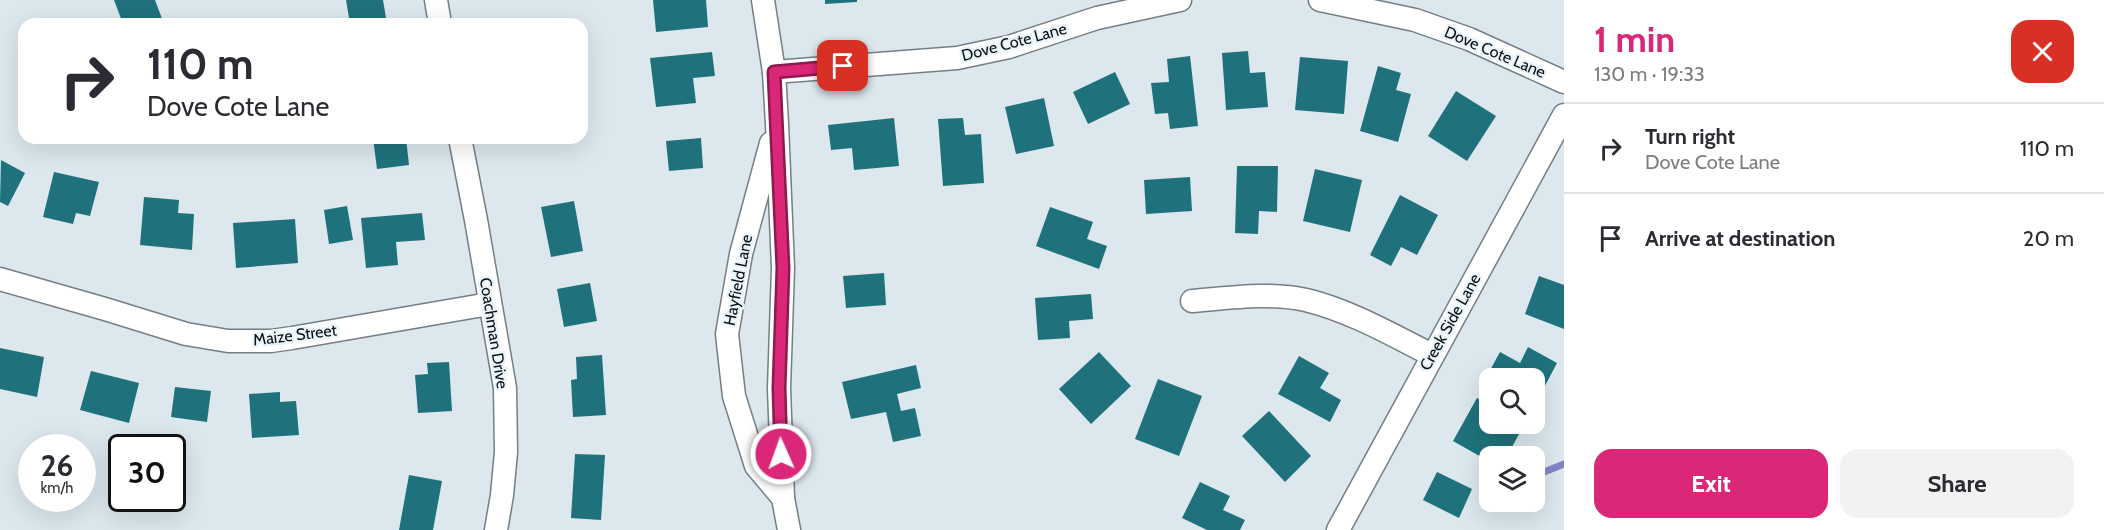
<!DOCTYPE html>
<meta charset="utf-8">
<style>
body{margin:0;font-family:Cabin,sans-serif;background:#f2f2f3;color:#2b2b33;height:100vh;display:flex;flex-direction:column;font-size:22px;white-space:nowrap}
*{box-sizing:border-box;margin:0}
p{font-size:20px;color:#7c7c81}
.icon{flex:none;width:33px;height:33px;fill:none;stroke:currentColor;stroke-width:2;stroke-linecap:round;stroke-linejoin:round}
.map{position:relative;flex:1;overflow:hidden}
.drawer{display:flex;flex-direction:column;background:#fff;width:540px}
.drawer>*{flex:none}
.guide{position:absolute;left:18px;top:18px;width:570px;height:126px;border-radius:18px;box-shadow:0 6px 24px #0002;background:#fff;color:#2b2b33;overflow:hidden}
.buttons{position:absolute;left:1479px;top:368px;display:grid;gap:12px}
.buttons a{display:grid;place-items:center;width:66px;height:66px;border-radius:12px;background:#fff;box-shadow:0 6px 24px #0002;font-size:30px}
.speed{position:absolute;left:18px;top:434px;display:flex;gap:12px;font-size:30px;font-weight:700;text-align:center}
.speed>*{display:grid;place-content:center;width:78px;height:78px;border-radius:50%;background:#fff;box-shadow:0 6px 24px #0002;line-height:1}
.speed small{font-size:15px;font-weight:400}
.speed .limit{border:3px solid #111;border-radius:9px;background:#fff;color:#111}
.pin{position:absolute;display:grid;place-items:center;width:51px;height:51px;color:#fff;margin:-26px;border-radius:12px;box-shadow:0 3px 9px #0006}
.me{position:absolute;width:66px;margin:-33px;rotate:358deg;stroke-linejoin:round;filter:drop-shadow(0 0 4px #0008)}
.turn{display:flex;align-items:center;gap:21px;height:126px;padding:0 30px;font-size:27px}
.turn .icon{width:78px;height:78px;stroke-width:2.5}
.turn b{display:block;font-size:42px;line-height:51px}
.round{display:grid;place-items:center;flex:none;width:63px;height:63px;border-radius:18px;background:#f2f2f3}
.overview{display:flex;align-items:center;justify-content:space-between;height:102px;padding:0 30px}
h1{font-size:36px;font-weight:700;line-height:45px;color:#db2777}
.primary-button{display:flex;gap:12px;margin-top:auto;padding:12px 30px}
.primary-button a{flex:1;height:69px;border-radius:18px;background:#db2777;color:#fff;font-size:24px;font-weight:700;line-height:69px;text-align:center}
.primary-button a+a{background:#f2f2f3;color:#2b2b33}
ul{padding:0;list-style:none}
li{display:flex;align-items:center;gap:18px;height:90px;padding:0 30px;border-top:2px solid #e1e1e2}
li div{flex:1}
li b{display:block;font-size:22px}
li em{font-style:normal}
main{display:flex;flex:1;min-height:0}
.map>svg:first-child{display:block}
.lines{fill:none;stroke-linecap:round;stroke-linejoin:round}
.stream{stroke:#8585c6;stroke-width:7}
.building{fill:#1f727c}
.minor-casing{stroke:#747f85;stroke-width:25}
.minor{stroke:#fff;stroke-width:22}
.route-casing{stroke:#8e194d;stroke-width:15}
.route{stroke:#db2777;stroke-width:10}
.labels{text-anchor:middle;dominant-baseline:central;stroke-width:5;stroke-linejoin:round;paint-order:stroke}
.street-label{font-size:16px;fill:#0b0f11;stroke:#e9f5fb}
</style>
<main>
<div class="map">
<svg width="1564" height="530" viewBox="0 0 1564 530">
<rect width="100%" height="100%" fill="#dce7ee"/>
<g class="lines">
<!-- stream -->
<polyline class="stream" points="1534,476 1564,464"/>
</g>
<!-- building -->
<g class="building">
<polygon points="114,0 155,0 164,24 123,24"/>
<polygon points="346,0 383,0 387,24 350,24"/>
<polygon points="653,0 706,0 708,27 656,32"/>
<polygon points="825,0 857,0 857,2 825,4"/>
<polygon points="1248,51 1250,73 1265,72 1268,107 1226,110 1222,53"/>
<polygon points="712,52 715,76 693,78 696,103 656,107 650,58"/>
<polygon points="1190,56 1198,126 1170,129 1168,113 1155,114 1151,83 1169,82 1167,59"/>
<polygon points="1300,57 1348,61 1344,114 1295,110"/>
<polygon points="1378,66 1401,73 1396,90 1411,94 1398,142 1360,131"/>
<polygon points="1115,72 1130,104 1088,124 1073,92"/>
<polygon points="1456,91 1496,116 1467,161 1428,136"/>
<polygon points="1044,98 1054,146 1016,154 1005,107"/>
<polygon points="894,118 899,166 854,170 852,148 831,150 828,125"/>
<polygon points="963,118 965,135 981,134 984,183 943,186 938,119"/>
<polygon points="373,138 406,138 409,165 377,169"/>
<polygon points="701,138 703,168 669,171 666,141"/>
<polygon points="1,160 25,173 8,206 0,202"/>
<polygon points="1237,166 1278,166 1277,212 1259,211 1258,234 1235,233"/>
<polygon points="1315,169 1362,180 1350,232 1303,221"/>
<polygon points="54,172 99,182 90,216 76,213 73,224 43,217"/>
<polygon points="1190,177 1192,211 1146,214 1144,180"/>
<polygon points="1400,195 1438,215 1417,255 1401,247 1391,266 1370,255"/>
<polygon points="144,197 179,200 178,213 194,214 192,250 140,245"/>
<polygon points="574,201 583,251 551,257 541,207"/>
<polygon points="347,206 353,240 329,244 324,210"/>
<polygon points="1050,207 1093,222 1087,239 1107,246 1099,269 1036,246"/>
<polygon points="422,213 425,240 396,242 398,265 366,268 361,218"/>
<polygon points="295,219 298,263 236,268 233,223"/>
<polygon points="884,273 886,305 846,308 843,276"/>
<polygon points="1539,276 1564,285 1564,329 1525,314"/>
<polygon points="590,283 597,321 564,327 557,289"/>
<polygon points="1091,294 1093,319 1069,321 1070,338 1038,340 1035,298"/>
<polygon points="1528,347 1557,363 1537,401 1534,399 1534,378 1495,378 1488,374 1500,352 1520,363"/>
<polygon points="0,348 44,357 37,397 0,389"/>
<polygon points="1099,352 1131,386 1091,424 1059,389"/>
<polygon points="602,355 606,415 573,417 571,380 577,379 576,357"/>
<polygon points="1299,356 1329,373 1320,388 1341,400 1330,422 1278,394"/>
<polygon points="449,362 452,411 418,413 415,375 428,374 427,363"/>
<polygon points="916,365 921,388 897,394 901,411 915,408 921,436 893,442 886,412 851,419 842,382"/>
<polygon points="91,371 139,383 129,423 80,410"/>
<polygon points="1158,379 1202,396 1179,456 1135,439"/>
<polygon points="175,387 211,391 207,422 171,417"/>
<polygon points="280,392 280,402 296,401 299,435 252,438 249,394"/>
<polygon points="1477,398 1490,405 1490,423 1521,423 1524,425 1507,456 1490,456 1490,462 1453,441"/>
<polygon points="1269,411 1311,456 1285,482 1242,436"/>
<polygon points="575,454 605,455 601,520 571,518"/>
<polygon points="1437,472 1472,489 1459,518 1423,500"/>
<polygon points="409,475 442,481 433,530 399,530"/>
<polygon points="1200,482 1230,496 1223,510 1245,520 1240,530 1207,530 1182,518"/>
</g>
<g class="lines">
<defs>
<g id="minor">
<polyline points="436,0 440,24"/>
<polyline points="763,0 774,72 777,124 783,268 779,388 783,498 789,530"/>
<polyline points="1320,0 1415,20 1469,39 1564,82"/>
<polyline points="774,72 957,58 1009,47 1097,18 1180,0"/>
<polyline points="460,138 476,220 505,388 506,452 502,495 496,530"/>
<polyline points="771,143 741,254 727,334 734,396 756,466 783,498"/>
<polyline points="0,279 105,309 186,334 228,341 271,341 292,338 489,304"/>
<path d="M1192 301C1230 298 1269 292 1306 300 1351 311 1392 335 1432 355"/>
<polyline points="1338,530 1564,115"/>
</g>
</defs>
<!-- minor casing -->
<use href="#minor" class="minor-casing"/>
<!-- minor -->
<use href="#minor" class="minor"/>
</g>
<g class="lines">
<defs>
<polyline id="route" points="781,454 779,388 783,268 774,72 843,66"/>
</defs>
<!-- route casing -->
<use href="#route" class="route-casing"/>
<!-- route -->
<use href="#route" class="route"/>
</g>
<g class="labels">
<!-- street labels -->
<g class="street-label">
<text transform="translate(1014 42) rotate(-15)">Dove Cote Lane</text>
<text transform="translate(1495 52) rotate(23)">Dove Cote Lane</text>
<text transform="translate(738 280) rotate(-79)">Hayfield Lane</text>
<text transform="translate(1450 322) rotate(-61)">Creek Side Lane</text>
<text transform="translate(494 333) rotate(81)">Coachman Drive</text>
<text transform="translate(295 335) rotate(-7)">Maize Street</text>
</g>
</g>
</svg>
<div class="buttons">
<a><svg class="icon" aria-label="search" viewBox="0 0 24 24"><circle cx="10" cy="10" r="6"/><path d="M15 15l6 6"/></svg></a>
<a><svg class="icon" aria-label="layers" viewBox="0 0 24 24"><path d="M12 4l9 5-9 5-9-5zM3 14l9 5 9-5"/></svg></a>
</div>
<div class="speed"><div>26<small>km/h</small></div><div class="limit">30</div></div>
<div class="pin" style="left:843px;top:66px;background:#d93025"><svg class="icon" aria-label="arrive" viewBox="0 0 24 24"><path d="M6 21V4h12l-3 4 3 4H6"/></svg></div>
<svg class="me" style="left:781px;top:454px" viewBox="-20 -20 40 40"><circle r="17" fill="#db2777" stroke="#fff" stroke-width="3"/><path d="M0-11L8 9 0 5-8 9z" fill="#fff"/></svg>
<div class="guide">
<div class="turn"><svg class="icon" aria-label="right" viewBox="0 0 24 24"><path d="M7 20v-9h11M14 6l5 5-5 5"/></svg><div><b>110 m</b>Dove Cote Lane</div></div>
</div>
</div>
<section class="drawer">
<div class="overview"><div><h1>1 min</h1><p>130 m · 19:33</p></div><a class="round" style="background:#d93025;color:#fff"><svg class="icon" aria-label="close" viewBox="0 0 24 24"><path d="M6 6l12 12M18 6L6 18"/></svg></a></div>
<ul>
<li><svg class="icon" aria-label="right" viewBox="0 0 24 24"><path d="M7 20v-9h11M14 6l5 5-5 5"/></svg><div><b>Turn right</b><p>Dove Cote Lane</p></div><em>110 m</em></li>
<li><svg class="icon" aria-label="arrive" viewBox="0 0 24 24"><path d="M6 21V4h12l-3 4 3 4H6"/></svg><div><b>Arrive at destination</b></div><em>20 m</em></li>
</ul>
<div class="primary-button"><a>Exit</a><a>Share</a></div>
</section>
</main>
